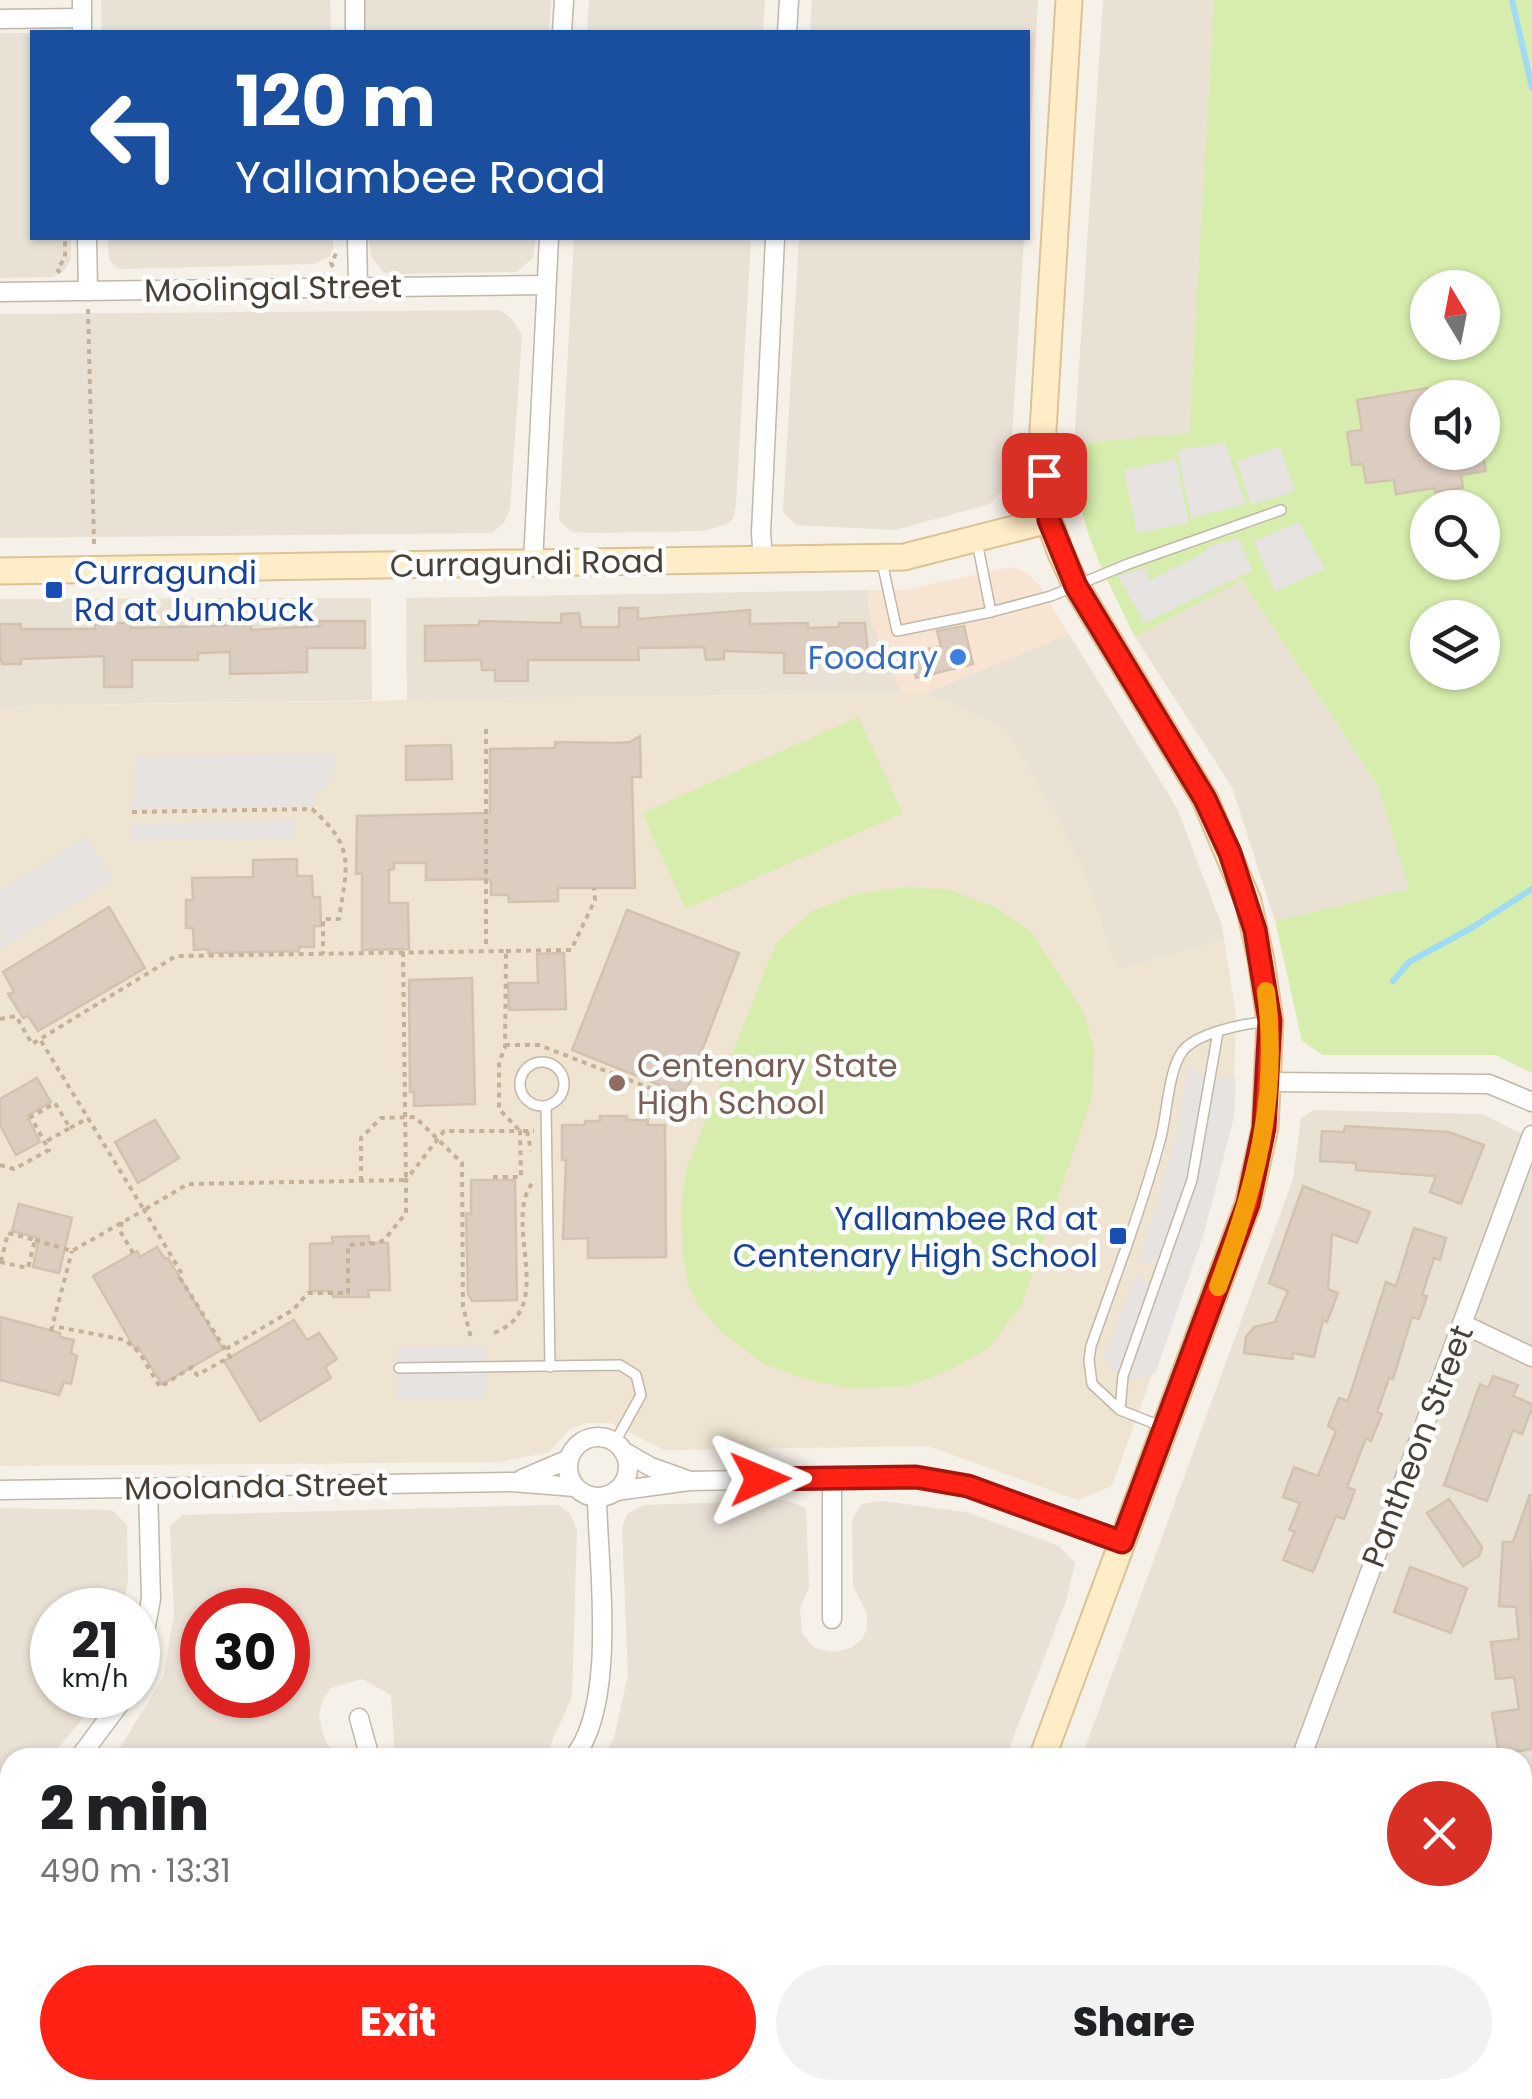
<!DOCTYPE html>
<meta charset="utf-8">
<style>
body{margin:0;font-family:Poppins,sans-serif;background:#f2f2f2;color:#202124;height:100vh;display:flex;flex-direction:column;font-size:38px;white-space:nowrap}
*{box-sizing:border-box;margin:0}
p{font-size:32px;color:#757577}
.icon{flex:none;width:55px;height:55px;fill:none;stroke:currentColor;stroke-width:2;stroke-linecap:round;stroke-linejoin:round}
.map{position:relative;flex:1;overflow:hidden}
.drawer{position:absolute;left:0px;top:1748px;width:1532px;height:352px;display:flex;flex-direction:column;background:#fff;border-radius:30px 30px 0 0;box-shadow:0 2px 8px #0004}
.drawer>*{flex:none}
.banner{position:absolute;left:30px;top:30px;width:1000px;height:210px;border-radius:0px;box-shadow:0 2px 8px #0004;background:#1a4fa0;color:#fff;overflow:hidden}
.needle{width:65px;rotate:350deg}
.buttons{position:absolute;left:1410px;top:270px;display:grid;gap:20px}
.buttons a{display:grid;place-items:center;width:90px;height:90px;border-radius:50%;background:#fff;box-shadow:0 2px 8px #0004;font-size:50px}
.speed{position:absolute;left:30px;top:1588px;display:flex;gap:20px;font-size:50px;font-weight:700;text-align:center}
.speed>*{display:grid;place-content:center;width:130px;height:130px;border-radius:50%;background:#fff;box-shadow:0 2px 8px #0004;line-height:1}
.speed small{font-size:25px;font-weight:400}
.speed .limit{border:15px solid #d22;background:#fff;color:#111}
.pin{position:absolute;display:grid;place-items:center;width:85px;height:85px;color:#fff;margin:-42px;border-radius:20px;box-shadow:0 5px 15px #0006}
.me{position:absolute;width:110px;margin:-55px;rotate:89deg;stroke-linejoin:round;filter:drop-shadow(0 0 8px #0008)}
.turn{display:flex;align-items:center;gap:35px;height:210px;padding:0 40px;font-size:45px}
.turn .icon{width:130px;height:130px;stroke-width:2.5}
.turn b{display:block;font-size:70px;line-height:85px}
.round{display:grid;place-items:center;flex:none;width:105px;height:105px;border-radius:52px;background:#f2f2f2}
.headline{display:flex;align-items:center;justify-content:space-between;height:170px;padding:0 40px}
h1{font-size:60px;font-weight:800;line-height:75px}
.cta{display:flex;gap:20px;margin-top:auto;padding:20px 40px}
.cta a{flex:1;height:115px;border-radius:60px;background:#ff2215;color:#fff;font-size:40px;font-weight:800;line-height:115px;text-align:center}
.cta a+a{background:#f2f2f2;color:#202124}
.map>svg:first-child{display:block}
.residential{fill:#eae1d5;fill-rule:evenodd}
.commercial{fill:#f8e4d2}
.education{fill:#efe4d1}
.green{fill:#d6edad;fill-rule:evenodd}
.parking{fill:#e6e3e0}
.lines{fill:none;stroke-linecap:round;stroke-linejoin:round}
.stream{stroke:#a0dbf6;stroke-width:6}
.building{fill:#dbcdbf;stroke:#d3c2af;stroke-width:2.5}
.lane-casing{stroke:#c2b7a9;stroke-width:12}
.street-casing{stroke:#c2b7a9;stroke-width:21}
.secondary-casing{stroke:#dcc396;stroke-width:29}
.path{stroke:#c5b199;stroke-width:4;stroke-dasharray:5 5;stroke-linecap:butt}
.lane{stroke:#fff;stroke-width:9}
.street{stroke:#fff;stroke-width:18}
.secondary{stroke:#ffedc8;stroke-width:25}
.route-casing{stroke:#a6160e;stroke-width:25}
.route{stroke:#ff2215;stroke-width:18}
.slow{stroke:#f59e0b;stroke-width:18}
.transit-dot{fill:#1a4fb4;stroke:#fff;stroke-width:4}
.shop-dot{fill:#3f7fe0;stroke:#fff;stroke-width:4}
.education-dot{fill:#8d6e63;stroke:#fff;stroke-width:4}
.labels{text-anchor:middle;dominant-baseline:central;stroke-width:9;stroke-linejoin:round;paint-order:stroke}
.street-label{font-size:32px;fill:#494036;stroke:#fff}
.transit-label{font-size:32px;fill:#164399;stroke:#fff;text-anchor:start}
.shop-label{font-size:32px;fill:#366cbe;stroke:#fff;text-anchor:end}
.education-label{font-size:32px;fill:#785e54;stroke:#fff;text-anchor:start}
</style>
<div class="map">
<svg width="1532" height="2099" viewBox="0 0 1532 2099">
<rect width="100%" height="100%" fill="#f5f0e8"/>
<!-- residential -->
<g class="residential">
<polygon points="101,0 330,0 331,32 102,32"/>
<polygon points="364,0 551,0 549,32 365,32"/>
<polygon points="589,0 765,0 763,32 587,32"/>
<polygon points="812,0 1038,0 1028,182 1028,32 810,32"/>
<polygon points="1103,0 1214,0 1189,434 1074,444"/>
<polygon points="32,32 32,238 71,238 71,258 65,270 53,277 0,278 0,33 39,32 42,32"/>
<polygon points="108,238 333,238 333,249 329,257 313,264 123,269 115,267 109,259"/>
<polygon points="368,238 536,238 533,258 516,272 389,274 383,272 372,258"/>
<polygon points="574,238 751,238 736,505 733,519 728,524 703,531 593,533 572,532 559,520"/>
<polygon points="799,238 1024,238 1010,469 1001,492 990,504 895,530 796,525 783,512"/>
<polygon points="500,310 513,320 522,335 510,509 504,523 492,533 0,538 0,314"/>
<polygon points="1242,580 1378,786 1410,889 1275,921 1232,787 1135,637"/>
<polygon points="867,590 870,619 901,693 407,700 406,598"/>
<polygon points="371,598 372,700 0,706 0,599"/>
<polygon points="1069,634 1177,808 1222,926 1224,940 1117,970 1081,865 1060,823 1003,726 926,693"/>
<polygon points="1314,1110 1483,1114 1532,1139 1532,2099 955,2099 958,2090 1522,2090 1522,1758 1082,1756 1293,1179 1301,1118"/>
<polygon points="785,1500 806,1508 809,1587 800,1608 802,1633 814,1648 834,1652 851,1648 862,1639 867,1629 867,1614 853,1586 852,1521 861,1504 882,1501 966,1512 1059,1546 1075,1563 1066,1601 1006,1757 602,1757 614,1738 628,1675 622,1528 627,1514 644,1505"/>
<path d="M542 1505H558L570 1513 577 1530 572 1697 545 1757H395L391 1695 362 1679 331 1688 323 1700 319 1714 322 1731 326 1743 340 1757H114L163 1678 174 1615 170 1526 182 1515ZM202 1610H288V1695H202Z"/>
<polygon points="0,1508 112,1510 127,1525 128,1579 123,1610 52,1610 52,1695 96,1695 77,1726 50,1757 10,1758 10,1804 0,1815"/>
<polygon points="0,1984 10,1993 10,2090 154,2090 155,2099 0,2099"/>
</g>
<!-- commercial -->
<polygon class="commercial" points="1011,567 1026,572 1039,585 1069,634 926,693 901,693 870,619 867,590 904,590"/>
<!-- education -->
<polygon class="education" points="926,693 1003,726 1060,823 1081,865 1117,970 1224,940 1236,1015 1233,1116 1204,1230 1112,1486 1078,1500 928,1446 664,1450 611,1423 587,1423 570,1429 549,1452 500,1462 0,1466 0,706"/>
<!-- green -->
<g class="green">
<path d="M1214 0H1532V1073L1495 1055H1323L1302 1041 1275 921 1409 889 1378 786 1242 580 1135 637C1101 566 1075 525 1074 444L1189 433ZM1428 288H1482V342H1428ZM1428 398H1482V452H1428ZM1428 508H1482V562H1428ZM1428 618H1482V672H1428Z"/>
<polygon points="858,717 903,813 686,909 642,813"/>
<polygon points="909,887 950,890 997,908 1032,933 1084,1013 1094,1048 1092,1097 1022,1304 989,1348 951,1369 907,1387 848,1388 805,1379 764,1364 724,1334 701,1309 688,1286 683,1256 681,1211 686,1170 776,943 812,911 857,894"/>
<polygon points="754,2090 865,2090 861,2099 750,2099"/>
</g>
<!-- parking -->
<g class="parking">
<polygon points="1225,443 1246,504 1191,518 1177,450"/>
<polygon points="1280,447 1295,491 1251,505 1237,461"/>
<polygon points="1176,459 1189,523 1137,533 1124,470"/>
<polygon points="1299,522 1325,569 1275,592 1254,541"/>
<polygon points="1239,538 1252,571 1144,623 1118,576 1145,568 1150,580 1207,551 1207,547"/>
<polygon points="334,753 335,768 327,788 316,790 316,805 131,809 136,757"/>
<polygon points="294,820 294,838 131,841 131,824"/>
<polygon points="86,837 114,880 1,948 0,890"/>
<polygon points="1187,1066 1200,1076 1236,1078 1234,1117 1204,1233 1156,1372 1132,1380 1118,1374 1104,1358 1136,1275 1151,1285 1158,1264 1156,1262 1140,1264 1139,1262 1179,1127"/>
<polygon points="484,1346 485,1399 397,1399 397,1347"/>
<rect x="311" y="2090" width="112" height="9"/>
</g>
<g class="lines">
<!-- stream -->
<g class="stream">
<polyline points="1512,0 1532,88"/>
<polyline points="1393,981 1409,962 1473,927 1532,889"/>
</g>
</g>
<!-- building -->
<g class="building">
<polygon points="1428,388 1428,452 1482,452 1486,471 1461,475 1463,488 1435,492 1434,488 1396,494 1394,480 1366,483 1363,464 1352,465 1347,432 1362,430 1357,400"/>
<polygon points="619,608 638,608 638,619 750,610 750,624 808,623 808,628 839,627 839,623 865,623 869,664 840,664 840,653 807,653 807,673 784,673 784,653 724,651 724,659 706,660 704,647 638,648 639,660 528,660 528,681 495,681 495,670 482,670 481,660 425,661 425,626 479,625 479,621 561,623 561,614 579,613 581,627 619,627"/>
<polygon points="320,621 365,621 365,648 307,648 307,672 230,674 230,652 198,653 198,660 132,660 132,687 104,687 104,656 21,659 21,664 2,664 0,655 0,624 21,624 21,629 95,629 95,623 131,623 131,628 251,625 251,630 320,626"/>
<polygon points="964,626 973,664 916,678 910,653 941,646 937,631"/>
<polygon points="640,736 641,777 632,777 635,888 558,888 558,901 509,902 508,895 491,895 491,881 487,879 426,880 426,863 394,863 394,869 389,870 389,903 408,903 409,949 362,950 362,873 356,874 357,816 490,813 490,749 555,748 555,742 616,743 630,742"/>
<polygon points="451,745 452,779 406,780 406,746"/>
<polygon points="297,859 297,876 312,876 313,897 320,897 321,926 314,926 314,947 299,947 299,951 208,953 208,949 194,950 193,928 186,928 186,900 193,900 192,878 253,877 253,860"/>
<polygon points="109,907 145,968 38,1031 28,1016 23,1018 8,994 14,992 3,972"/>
<polygon points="627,910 739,953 685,1095 572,1050"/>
<polygon points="564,953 566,1009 509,1010 508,983 538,983 537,954"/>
<polygon points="472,978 475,1104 414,1106 414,1092 410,1092 409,980"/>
<polygon points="37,1078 51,1102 27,1116 40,1142 16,1155 0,1125 0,1099"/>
<polygon points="600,1116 627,1116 627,1120 648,1120 647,1125 665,1125 666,1257 588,1258 588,1238 563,1239 566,1160 562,1160 562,1125 585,1125 585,1121 600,1121"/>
<polygon points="155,1120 179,1158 138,1183 115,1142"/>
<polygon points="1345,1126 1449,1132 1484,1145 1461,1204 1430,1192 1436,1176 1356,1170 1356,1163 1320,1161 1322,1131 1344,1132"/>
<polygon points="471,1180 515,1180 517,1300 472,1301 468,1294 466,1213 471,1214"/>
<polygon points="1303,1186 1370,1212 1357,1243 1332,1234 1328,1289 1338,1293 1327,1322 1323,1320 1314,1357 1293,1353 1293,1359 1244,1353 1246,1337 1254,1327 1275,1322 1288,1291 1269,1283"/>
<polygon points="19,1204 72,1218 59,1273 33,1267 39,1238 12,1231"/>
<polygon points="1414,1228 1446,1238 1440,1260 1434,1258 1422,1295 1427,1296 1419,1319 1412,1317 1393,1379 1389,1378 1377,1412 1382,1414 1371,1441 1366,1438 1347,1487 1355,1490 1344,1519 1336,1516 1313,1572 1283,1560 1295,1531 1289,1530 1300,1503 1283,1497 1294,1467 1318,1476 1336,1431 1328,1426 1339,1398 1348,1401 1386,1282 1396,1286"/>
<polygon points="369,1236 369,1243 388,1243 390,1290 368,1290 369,1297 333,1297 332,1291 310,1291 310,1244 333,1243 332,1237"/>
<polygon points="157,1247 165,1259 168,1258 223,1349 162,1384 138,1346 135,1349 93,1276 137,1251 140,1257"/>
<polygon points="0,1317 60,1333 60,1337 74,1340 71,1353 77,1356 71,1384 64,1382 59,1395 0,1380"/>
<polygon points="294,1320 307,1340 319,1333 337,1359 325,1367 331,1378 260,1421 224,1361"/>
<polygon points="1493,1376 1518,1385 1513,1396 1532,1404 1532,1408 1522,1434 1513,1430 1487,1501 1444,1485 1480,1384 1488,1388"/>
<polygon points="1530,1494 1532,1749 1499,1754 1492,1713 1519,1709 1514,1677 1496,1679 1491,1642 1519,1639 1516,1607 1499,1606 1503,1542 1513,1542"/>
<polygon points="1449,1499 1482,1547 1479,1556 1463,1566 1427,1513"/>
<polygon points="1410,1567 1467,1588 1451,1633 1394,1612"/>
</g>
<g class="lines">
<defs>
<g id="lane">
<polyline points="977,542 991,612 1051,596 1128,564 1281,510"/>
<polyline points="882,562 897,631 991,612"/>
<circle cx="542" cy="1084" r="22"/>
<polyline points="546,1106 550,1367"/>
<polyline points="399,1368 620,1365 636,1375 641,1395 615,1442"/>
<polyline points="1120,1410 1123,1376 1192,1180 1218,1032"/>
<path d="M1163 1427 1120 1410 1092 1384 1089 1360 1091 1346C1115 1278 1141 1210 1160 1141 1167 1117 1168 1071 1182 1052 1195 1033 1245 1023 1267 1022"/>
</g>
<g id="street">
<polyline points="82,0 82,32"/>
<polyline points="355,0 355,32"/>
<polyline points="0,19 82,18"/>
<polyline points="562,32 564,0"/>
<polyline points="787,32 789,0"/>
<polyline points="87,238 88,291"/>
<polyline points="357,238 358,286"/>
<polyline points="0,292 546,285"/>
<polyline points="763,560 761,533 775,238"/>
<polyline points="533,563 549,238"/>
<polyline points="1269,1082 1489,1084 1532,1102"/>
<polyline points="1463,1324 1532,1357"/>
<circle cx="598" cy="1467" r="30"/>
<polyline points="623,1451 651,1467 687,1480"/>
<polyline points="832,1477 832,1619"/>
<polyline points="522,1479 569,1459"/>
<polyline points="0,1490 512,1482 575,1487"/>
<polyline points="616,1491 689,1481 916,1477 967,1486 1123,1542"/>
<polyline points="138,1667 151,1599 148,1488"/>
<polyline points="359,1718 370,1758"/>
<polyline points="79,1758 126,1695"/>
<path d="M573 1758C618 1705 598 1566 597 1498"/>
<polyline points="1301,1758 1532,1135"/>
<polyline points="0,1854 10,1842"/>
<polyline points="0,1950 10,1959"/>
<polyline points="1522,2078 1532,2073"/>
<polyline points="182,2090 182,2099"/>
<polyline points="1172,2099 1174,2090"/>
<polyline points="1487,2099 1503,2090"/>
</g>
<g id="secondary">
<polyline points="0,571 904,557 1049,520"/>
<polyline points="1042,1758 1248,1204 1265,1128 1270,1021 1261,960 1248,901 1205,799 1076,586 1060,551 1049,520 1042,447 1069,0"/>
<polyline points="915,2099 918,2090"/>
</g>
</defs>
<!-- lane casing -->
<use href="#lane" class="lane-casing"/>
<!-- street casing -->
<use href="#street" class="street-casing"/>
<!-- secondary casing -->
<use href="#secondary" class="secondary-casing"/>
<!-- path -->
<g class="path">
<polyline points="333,267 331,263 337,252"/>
<polyline points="60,273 57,269 65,258 65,238"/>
<polyline points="88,309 94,544"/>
<polyline points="486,729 486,949"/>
<path d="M132 812 312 809C356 848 347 865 339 919H323V954"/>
<polyline points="506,951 571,950 595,900 594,888"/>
<polyline points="0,1019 16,1016 32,1044 176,956 506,951 505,1048 499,1062 499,1109 520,1131 534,1131"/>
<polyline points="41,1041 144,1210 188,1184 406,1180 403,952"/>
<polyline points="505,1045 539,1045 673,1097"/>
<polyline points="70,1128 88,1118"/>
<polyline points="527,1131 531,1151"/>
<polyline points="0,1165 14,1169 49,1150 31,1117 55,1103 70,1128 45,1142"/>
<polyline points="361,1181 361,1138 381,1118 415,1117 462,1163 463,1306 471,1338"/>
<polyline points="122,1222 120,1231 133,1253"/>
<polyline points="35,1240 72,1251 144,1210 182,1274 180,1278 230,1357 197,1375 192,1367 160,1387 139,1352 125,1340 53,1326"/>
<polyline points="0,1262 28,1268 35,1240 8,1233 1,1261"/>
<polyline points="51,1331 72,1251"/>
<path d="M494 1333C559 1308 501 1223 533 1182"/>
<polyline points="226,1349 293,1310 308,1293 348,1293 348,1245 378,1243 385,1239 406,1213 406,1180 444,1131 520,1131 521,1177 493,1177"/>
</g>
<!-- lane -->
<use href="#lane" class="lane"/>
<!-- street -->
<use href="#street" class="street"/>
<!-- secondary -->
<use href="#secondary" class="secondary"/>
</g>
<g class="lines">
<defs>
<polyline id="route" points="760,1479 916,1477 968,1486 1122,1542 1248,1204 1264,1128 1270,1021 1255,930 1230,853 1205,799 1076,586 1049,520 1044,475"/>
</defs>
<!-- route casing -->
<use href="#route" class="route-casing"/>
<!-- route -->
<use href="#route" class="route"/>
<!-- slow -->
<path class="slow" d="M1218 1287C1255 1188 1280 1098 1266 991"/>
</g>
<!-- markers -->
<g class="transit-dot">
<rect x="44" y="580" width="20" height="20" rx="5"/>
<rect x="1108" y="1226" width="20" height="20" rx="5"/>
</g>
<circle class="shop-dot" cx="958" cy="657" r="10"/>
<circle class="education-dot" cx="617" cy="1083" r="10"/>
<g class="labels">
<!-- street labels -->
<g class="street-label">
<text transform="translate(273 288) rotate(-1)">Moolingal Street</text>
<text transform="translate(527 563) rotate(-1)">Curragundi Road</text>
<text transform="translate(1417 1446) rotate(-69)">Pantheon Street</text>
<text transform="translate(256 1486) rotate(-1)">Moolanda Street</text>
</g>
<!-- transit labels -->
<g class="transit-label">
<text x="74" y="572">Curragundi<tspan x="74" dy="37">Rd at Jumbuck</tspan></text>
<text x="1098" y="1218" text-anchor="end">Yallambee Rd at<tspan x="1098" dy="37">Centenary High School</tspan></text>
</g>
<!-- shop labels -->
<g class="shop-label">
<text x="938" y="657">Foodary</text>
</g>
<!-- education labels -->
<g class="education-label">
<text x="637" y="1065">Centenary State<tspan x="637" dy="37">High School</tspan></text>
</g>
</g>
</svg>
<div class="buttons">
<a><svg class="needle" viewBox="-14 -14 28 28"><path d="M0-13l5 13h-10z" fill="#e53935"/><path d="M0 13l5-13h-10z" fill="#757577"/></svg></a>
<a><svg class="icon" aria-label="sound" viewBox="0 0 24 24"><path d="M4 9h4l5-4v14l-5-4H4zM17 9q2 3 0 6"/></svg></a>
<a><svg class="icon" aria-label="search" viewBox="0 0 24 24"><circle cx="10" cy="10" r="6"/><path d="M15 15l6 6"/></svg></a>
<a><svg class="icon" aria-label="layers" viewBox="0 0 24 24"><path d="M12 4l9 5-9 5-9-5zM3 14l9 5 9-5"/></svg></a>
</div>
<div class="speed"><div>21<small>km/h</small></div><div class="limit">30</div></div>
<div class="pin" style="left:1044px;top:475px;background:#d93025"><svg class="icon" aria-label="arrive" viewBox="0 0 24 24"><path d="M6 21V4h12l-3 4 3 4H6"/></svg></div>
<svg class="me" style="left:760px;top:1479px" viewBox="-20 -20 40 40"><path d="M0-17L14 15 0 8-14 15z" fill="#ff2215" stroke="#fff" stroke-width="4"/></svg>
<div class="banner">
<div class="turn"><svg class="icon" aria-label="left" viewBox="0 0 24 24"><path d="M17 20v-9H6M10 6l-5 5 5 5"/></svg><div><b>120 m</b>Yallambee Road</div></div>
</div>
<section class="drawer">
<div class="headline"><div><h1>2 min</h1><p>490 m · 13:31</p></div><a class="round" style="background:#d93025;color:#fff"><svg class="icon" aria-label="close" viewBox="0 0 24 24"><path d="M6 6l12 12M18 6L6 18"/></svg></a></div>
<div class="cta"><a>Exit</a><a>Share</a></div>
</section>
</div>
